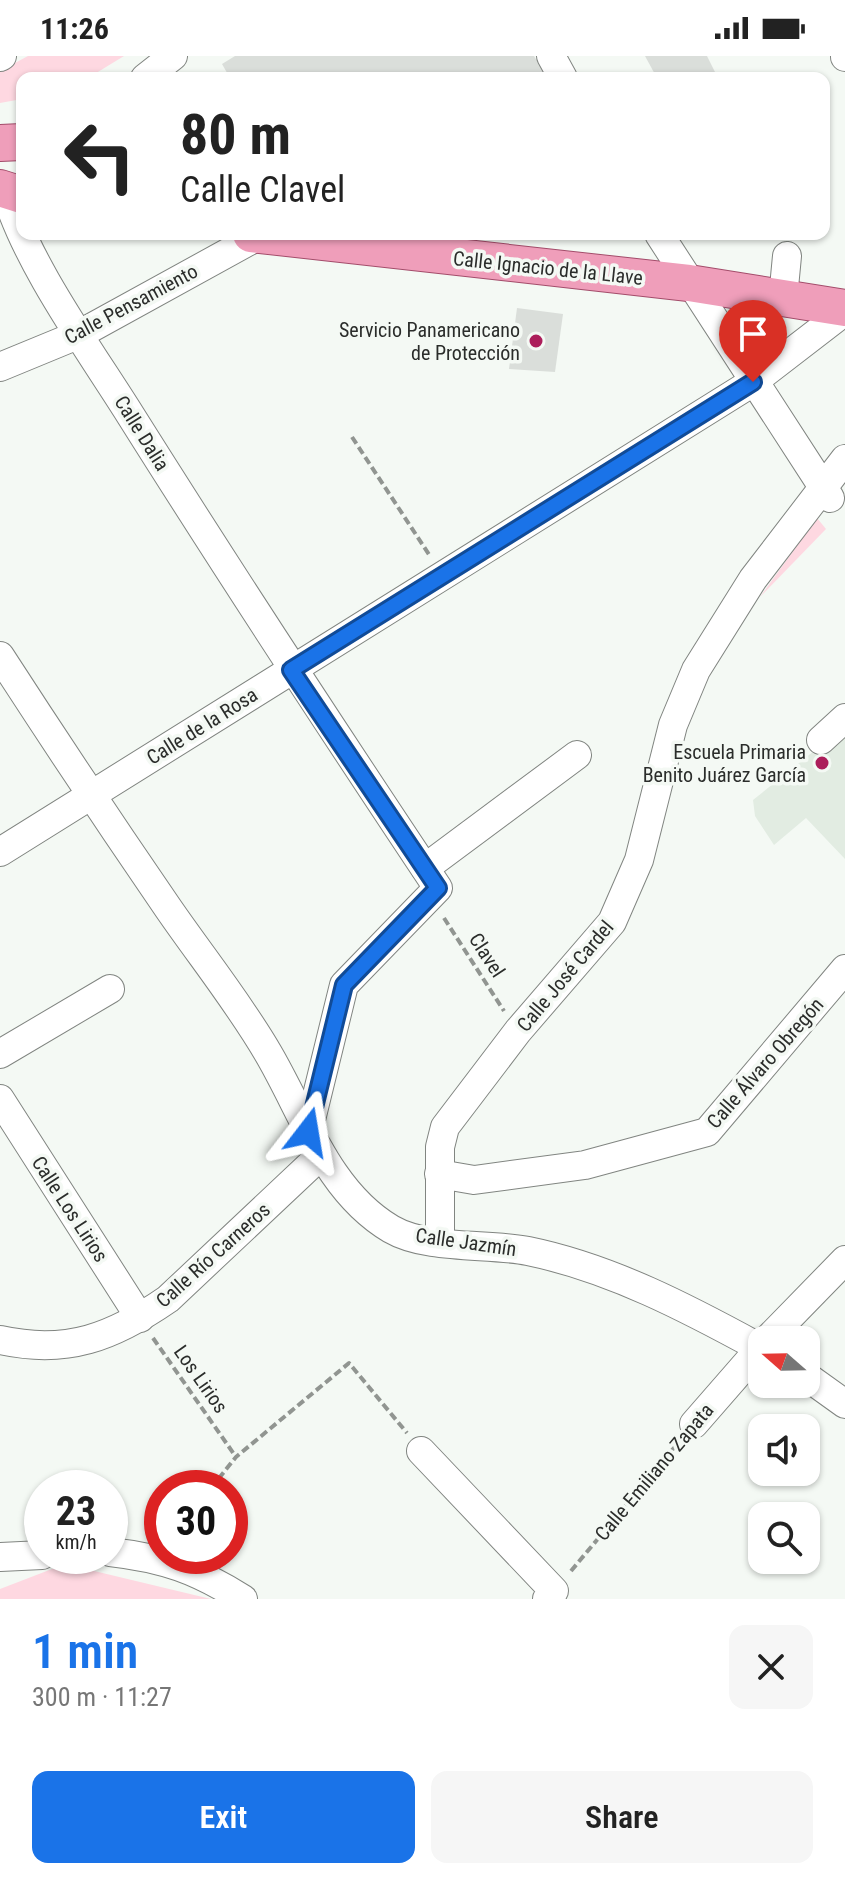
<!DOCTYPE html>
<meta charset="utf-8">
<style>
body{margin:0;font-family:"Roboto Condensed",sans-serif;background:#f6f6f6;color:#222;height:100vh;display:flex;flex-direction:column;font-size:30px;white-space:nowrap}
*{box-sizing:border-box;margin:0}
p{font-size:26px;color:#767676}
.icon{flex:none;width:44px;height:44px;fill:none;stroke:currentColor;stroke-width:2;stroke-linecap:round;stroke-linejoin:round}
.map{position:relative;height:1543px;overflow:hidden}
.panel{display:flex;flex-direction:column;background:#fff;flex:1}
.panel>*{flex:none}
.hud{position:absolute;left:16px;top:16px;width:814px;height:168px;border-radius:16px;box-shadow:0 2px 6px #0004;background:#fff;color:#222;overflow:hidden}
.needle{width:52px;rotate:290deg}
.fabs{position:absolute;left:748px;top:1270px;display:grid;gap:16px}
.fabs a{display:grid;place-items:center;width:72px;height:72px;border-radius:16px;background:#fff;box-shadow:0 2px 6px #0004;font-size:40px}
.speed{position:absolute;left:24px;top:1414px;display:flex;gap:16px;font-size:40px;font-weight:700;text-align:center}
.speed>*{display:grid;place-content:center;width:104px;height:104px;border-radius:50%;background:#fff;box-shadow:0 2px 6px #0004;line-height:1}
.speed small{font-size:20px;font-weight:400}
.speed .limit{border:12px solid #d22;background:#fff;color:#111}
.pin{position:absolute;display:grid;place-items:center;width:68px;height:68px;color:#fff;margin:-82px -34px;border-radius:50% 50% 50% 0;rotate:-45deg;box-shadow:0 0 8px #0007}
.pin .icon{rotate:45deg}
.me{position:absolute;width:88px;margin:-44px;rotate:14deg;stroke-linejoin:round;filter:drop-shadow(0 0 6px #0008)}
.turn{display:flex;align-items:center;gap:28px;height:168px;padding:0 32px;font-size:36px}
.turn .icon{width:104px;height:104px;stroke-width:2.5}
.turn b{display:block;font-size:56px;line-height:68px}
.round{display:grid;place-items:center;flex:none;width:84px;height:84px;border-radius:16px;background:#f6f6f6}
.summary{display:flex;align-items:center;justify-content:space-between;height:136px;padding:0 32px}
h1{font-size:48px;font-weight:600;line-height:60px;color:#1a73e8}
.action{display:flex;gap:16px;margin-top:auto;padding:16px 32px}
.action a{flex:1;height:92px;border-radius:16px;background:#1a73e8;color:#fff;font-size:32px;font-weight:600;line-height:92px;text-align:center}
.action a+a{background:#f6f6f6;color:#222}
.status{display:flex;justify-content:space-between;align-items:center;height:56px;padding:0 40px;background:#fff;direction:ltr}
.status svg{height:22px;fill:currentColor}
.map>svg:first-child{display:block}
.built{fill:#e2ece2}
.green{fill:#fed8e1}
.building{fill:#dadeda}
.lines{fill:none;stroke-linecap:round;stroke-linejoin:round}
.minor-casing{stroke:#818581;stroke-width:30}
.major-casing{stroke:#a34c6a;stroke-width:38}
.path{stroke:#919591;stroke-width:4;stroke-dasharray:8 4;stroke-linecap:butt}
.minor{stroke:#fff;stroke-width:28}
.major{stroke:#ef9eba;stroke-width:36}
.route-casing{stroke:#114b97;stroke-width:20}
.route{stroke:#1a73e8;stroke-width:14}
.poi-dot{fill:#ac1e5b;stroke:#f4f9f4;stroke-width:3}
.labels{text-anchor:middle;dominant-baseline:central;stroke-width:7;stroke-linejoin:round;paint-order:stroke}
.street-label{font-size:20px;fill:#2b2d2b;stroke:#f4f9f4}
.poi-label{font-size:20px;fill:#2b2d2b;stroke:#f4f9f4;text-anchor:end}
</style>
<div class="status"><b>11:26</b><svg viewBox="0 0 49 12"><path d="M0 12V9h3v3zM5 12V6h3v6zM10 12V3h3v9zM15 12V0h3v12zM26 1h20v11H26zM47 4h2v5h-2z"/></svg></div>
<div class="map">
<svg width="845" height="1543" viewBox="0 0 845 1543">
<rect width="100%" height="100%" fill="#f4f9f4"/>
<!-- built -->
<polygon class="built" points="845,670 845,803 806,762 774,789 755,760 753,744"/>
<!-- green -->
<g class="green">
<polygon points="28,0 124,0 88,22 22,22 22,43 0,47 0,15"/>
<polygon points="817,462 826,473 760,541"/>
<polygon points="65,1508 211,1543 0,1543 0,1533"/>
</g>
<!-- building -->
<g class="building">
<polygon points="235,0 534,0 545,18 550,15 554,22 230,22 222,8"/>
<polygon points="645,0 707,0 718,22 657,22"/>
<polygon points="517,252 563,258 555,316 509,313"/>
</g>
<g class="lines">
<defs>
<g id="minor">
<polyline points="551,0 563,22"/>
<polyline points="845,0 845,1"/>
<polyline points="0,1 2,0"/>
<polyline points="145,22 173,0"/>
<path d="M5 133C24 204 91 296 131 360 231 519 334 676 438 832L344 929 308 1076"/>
<polyline points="659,178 830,442"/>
<polyline points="783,242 787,200"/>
<polyline points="0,311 80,278 260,179"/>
<path d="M0 600C55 685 111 769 168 852 201 900 239 947 268 997 304 1058 327 1135 391 1173 427 1194 488 1187 528 1195 611 1212 689 1253 762 1293"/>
<polyline points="821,684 845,662"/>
<polyline points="0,796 753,326 845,255"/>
<polyline points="425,812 577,699"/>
<polyline points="0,998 110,933"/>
<polyline points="0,1043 140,1262"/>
<polyline points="439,1118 474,1124 585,1109 707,1076 845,913"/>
<polyline points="440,1186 440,1091 445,1071 518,975 612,866 639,804 673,669 696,614 753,523 845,403"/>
<path d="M0 1284C67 1299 113 1281 168 1243L321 1099"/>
<polyline points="767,1284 845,1204"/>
<polyline points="806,1320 845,1348"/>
<polyline points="694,1368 762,1290"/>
<polyline points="421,1395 554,1535 547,1543"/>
<path d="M110 1496C164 1502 197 1514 243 1543"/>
<polyline points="0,1501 42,1499"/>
</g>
<g id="major">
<polyline points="0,87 22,86"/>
<polyline points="0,132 22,139"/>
<polyline points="251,178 689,227 845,252"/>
</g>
</defs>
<!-- minor casing -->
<use href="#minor" class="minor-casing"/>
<!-- major casing -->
<use href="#major" class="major-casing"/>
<!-- path -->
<g class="path">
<polyline points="181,178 202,181"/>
<polyline points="352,381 430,500"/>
<polyline points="444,862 504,955"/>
<polyline points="153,1282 236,1401"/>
<polyline points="211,1432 236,1401 349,1307 407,1377"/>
<polyline points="571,1515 678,1387"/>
</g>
<!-- minor -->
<use href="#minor" class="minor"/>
<!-- major -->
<use href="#major" class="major"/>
</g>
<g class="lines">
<defs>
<polyline id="route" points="308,1076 344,929 438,832 291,614 753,326"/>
</defs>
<!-- route casing -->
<use href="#route" class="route-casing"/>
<!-- route -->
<use href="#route" class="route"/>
</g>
<!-- markers -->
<g class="poi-dot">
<circle cx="536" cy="285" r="8"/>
<circle cx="822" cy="707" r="8"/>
</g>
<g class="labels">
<!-- street labels -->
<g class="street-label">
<text transform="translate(548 212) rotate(6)">Calle Ignacio de la Llave</text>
<text transform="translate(131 248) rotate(-28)">Calle Pensamiento</text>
<text transform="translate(142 377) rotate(58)">Calle Dalia</text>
<text transform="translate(202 670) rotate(-32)">Calle de la Rosa</text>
<text transform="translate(487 899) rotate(57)">Clavel</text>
<text transform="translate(565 920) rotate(-50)">Calle José Cardel</text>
<text transform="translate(765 1007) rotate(-49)">Calle Álvaro Obregón</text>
<text transform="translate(70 1153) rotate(57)">Calle Los Lirios</text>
<text transform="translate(466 1186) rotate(8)">Calle Jazmín</text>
<text transform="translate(213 1199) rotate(-42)">Calle Río Carneros</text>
<text transform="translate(201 1323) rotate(55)">Los Lirios</text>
<text transform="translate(654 1416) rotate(-50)">Calle Emiliano Zapata</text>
</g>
<!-- poi labels -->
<g class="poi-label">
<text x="520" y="274">Servicio Panamericano<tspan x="520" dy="23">de Protección</tspan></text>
<text x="806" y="696">Escuela Primaria<tspan x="806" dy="23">Benito Juárez García</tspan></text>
</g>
</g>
</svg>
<div class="fabs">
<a><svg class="needle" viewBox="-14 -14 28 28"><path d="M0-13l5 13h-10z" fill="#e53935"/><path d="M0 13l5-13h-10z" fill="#767676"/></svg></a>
<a><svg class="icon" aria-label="sound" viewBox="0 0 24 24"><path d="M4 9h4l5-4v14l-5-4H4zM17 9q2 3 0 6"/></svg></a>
<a><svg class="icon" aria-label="search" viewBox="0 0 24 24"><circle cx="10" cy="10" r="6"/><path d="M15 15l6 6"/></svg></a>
</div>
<div class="speed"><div>23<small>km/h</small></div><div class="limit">30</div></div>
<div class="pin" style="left:753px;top:326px;background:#d93025"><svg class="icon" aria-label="arrive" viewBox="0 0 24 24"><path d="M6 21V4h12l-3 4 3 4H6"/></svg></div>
<svg class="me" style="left:308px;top:1076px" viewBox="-20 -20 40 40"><path d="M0-17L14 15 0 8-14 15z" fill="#1a73e8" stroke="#fff" stroke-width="4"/></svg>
<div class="hud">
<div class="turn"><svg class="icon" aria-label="left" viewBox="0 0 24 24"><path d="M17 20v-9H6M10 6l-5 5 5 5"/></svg><div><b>80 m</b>Calle Clavel</div></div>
</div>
</div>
<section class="panel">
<div class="summary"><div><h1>1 min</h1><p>300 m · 11:27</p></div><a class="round"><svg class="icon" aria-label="close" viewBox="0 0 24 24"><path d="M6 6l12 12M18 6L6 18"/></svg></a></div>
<div class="action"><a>Exit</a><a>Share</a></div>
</section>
